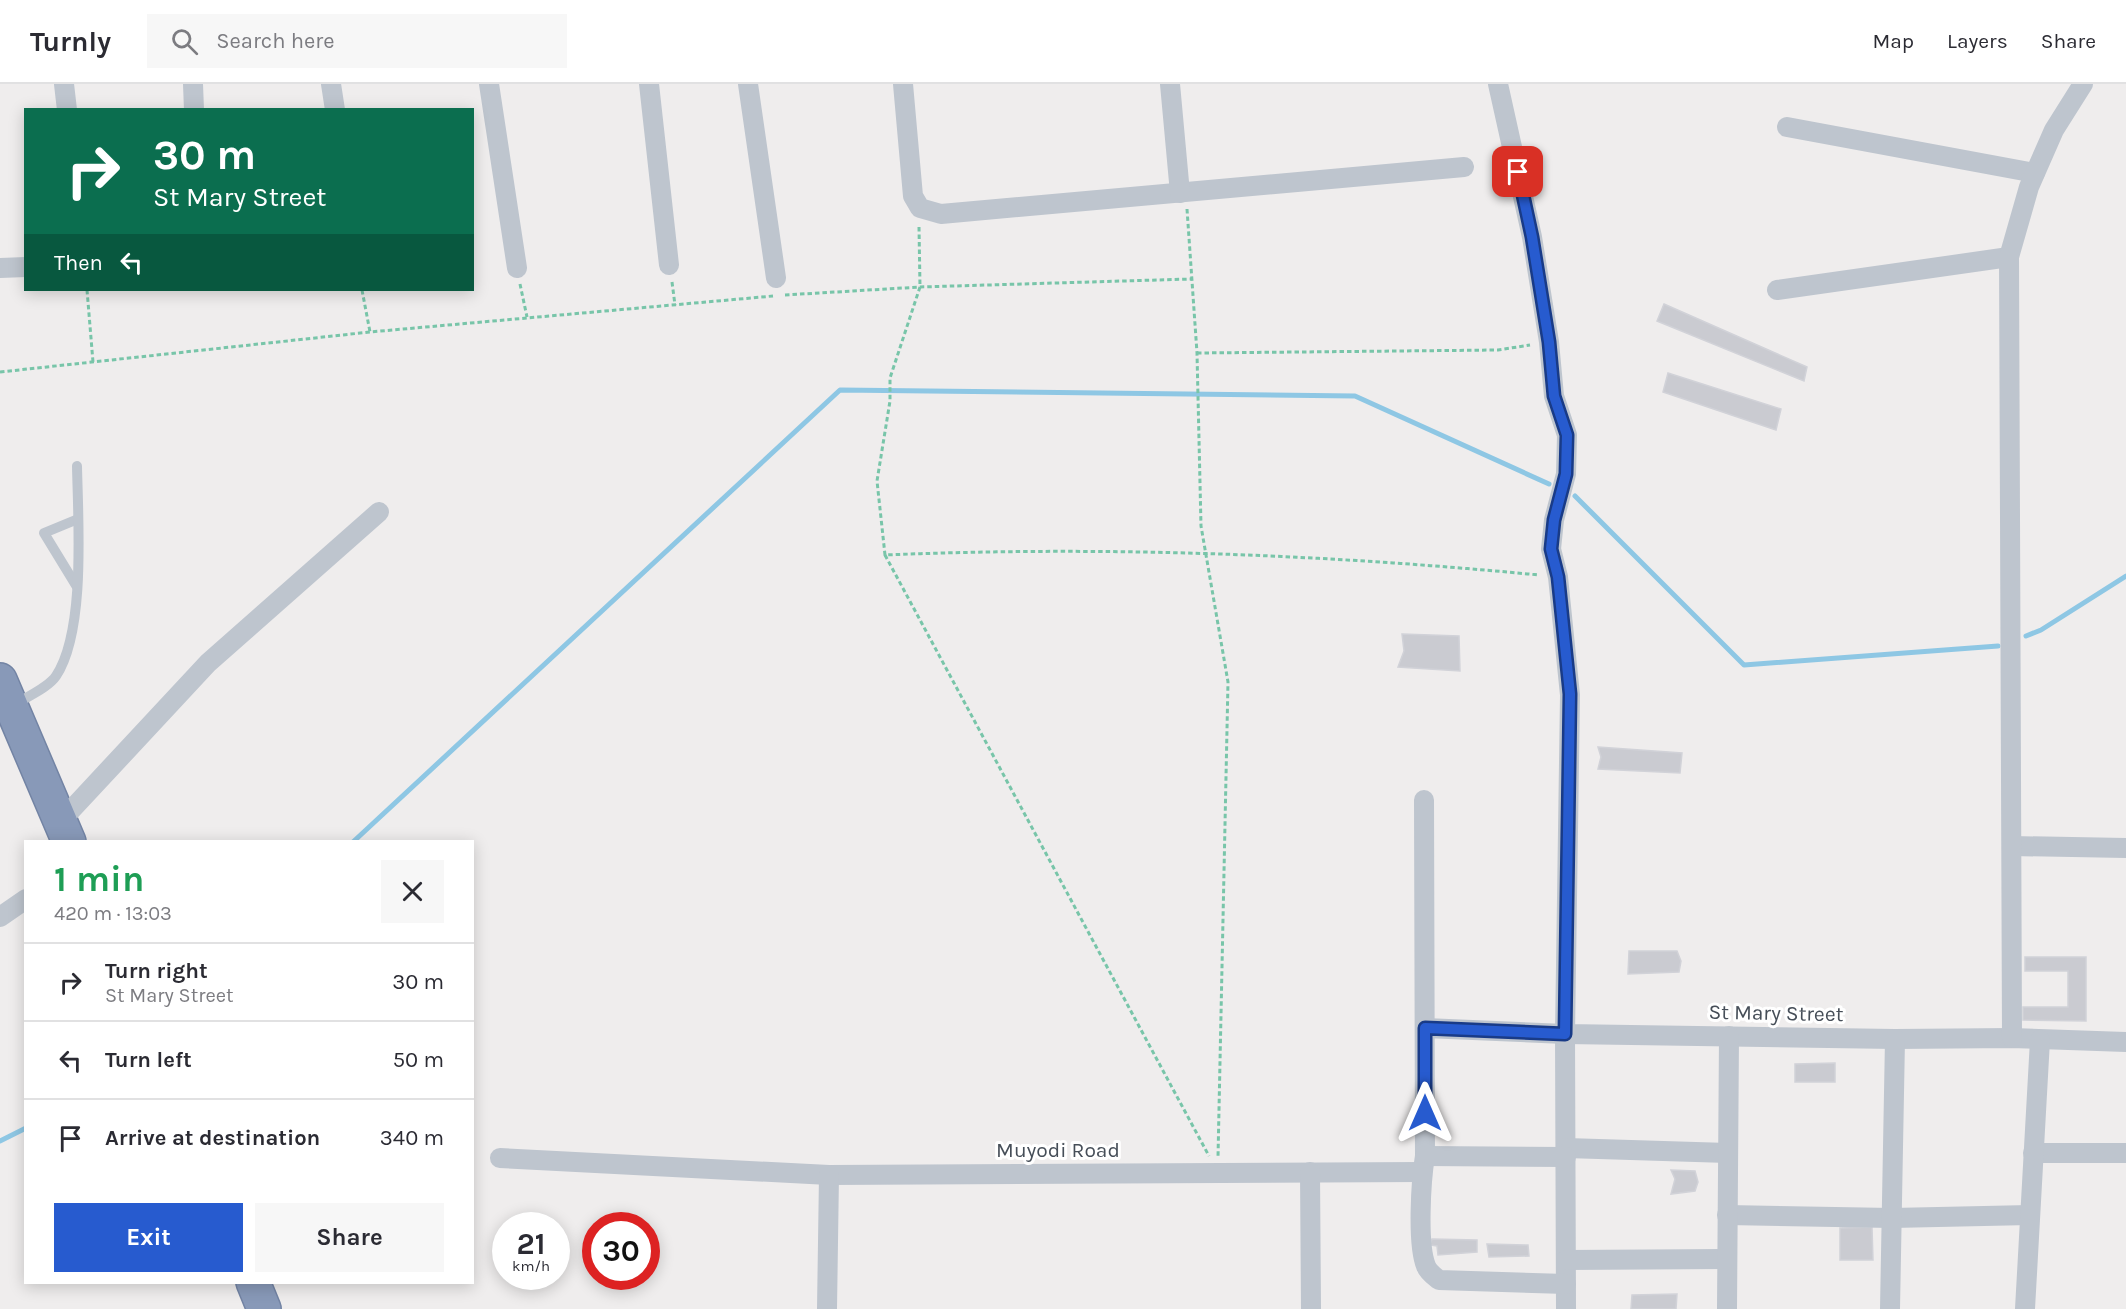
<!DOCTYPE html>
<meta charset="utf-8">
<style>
body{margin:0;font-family:Karla,sans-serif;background:#f7f7f7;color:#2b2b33;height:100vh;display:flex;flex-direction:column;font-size:22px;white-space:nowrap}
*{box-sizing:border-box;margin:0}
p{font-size:20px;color:#7c7c81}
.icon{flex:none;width:33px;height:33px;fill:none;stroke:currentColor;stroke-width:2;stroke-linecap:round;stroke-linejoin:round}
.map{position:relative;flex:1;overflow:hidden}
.drawer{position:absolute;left:24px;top:756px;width:450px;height:444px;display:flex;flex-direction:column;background:#fff;border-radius:0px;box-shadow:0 3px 15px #0003}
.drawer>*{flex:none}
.top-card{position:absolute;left:24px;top:24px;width:450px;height:183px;border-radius:0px;box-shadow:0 3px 15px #0003;background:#0b6e4f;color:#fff;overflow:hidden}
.speed{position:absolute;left:492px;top:1128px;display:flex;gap:12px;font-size:30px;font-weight:700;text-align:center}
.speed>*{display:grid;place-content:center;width:78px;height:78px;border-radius:50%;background:#fff;box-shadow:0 3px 15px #0003;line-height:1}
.speed small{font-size:15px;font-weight:400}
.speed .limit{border:9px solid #d22;background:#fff;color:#111}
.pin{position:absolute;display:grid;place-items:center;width:51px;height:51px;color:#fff;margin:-26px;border-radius:12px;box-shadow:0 3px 9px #0006}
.me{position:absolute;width:66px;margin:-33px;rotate:0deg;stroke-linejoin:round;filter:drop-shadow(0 0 4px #0008)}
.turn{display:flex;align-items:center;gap:21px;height:126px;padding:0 30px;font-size:27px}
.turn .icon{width:78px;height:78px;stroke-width:2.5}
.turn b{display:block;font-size:42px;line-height:51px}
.then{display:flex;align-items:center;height:57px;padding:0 30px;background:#0003;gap:12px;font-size:22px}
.round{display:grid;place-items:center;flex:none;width:63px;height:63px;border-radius:0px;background:#f7f7f7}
.headline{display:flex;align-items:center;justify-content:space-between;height:102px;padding:0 30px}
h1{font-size:36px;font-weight:700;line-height:45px;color:#1e9e55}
.action{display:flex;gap:12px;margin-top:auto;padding:12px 30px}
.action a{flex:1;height:69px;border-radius:0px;background:#275bcf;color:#fff;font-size:24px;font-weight:700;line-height:69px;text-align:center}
.action a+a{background:#f7f7f7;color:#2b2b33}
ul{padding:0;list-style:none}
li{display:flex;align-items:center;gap:18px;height:78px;padding:0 30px;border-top:2px solid #e1e1e2}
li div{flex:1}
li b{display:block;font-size:22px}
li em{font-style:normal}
header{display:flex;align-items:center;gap:36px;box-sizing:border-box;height:84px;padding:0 30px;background:#fff;border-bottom:2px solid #e1e1e2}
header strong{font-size:28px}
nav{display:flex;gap:33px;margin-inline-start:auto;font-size:21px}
.search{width:420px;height:54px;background:#f7f7f7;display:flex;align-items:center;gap:15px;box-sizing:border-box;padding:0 21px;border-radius:0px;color:#7c7c81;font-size:22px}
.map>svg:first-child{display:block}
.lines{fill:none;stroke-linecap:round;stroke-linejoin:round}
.stream{stroke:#8ec7e4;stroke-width:5}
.building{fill:#cacbd1;stroke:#d1d2d8;stroke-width:1.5}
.highway-casing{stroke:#7384a4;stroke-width:36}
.path{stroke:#78c5a9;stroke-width:3;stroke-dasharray:4.5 3;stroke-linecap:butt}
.lane{stroke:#bec5ce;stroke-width:10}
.street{stroke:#bec5ce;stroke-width:20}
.highway{stroke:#8899b8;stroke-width:33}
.route-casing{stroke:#193b87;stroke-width:15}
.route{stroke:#275bcf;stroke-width:10}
.labels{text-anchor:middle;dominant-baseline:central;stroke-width:6;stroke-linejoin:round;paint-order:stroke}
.street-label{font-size:21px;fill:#464e58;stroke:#fff}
</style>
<header>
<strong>Turnly</strong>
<div class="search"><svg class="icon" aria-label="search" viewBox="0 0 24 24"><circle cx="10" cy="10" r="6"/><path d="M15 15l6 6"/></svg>Search here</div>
<nav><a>Map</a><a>Layers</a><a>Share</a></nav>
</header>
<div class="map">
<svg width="2126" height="1225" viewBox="0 0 2126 1225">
<rect width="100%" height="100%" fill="#efeded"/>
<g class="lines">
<!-- stream -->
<g class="stream">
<polyline points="1575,412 1744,581 1998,562"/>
<polyline points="2026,552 2041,546 2126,492"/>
<polyline points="353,758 840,306 1355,312 1549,400"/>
<polyline points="0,1057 26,1044"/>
</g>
</g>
<!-- building -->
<g class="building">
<polygon points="1664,220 1807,283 1804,297 1657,237"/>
<polygon points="1668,289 1781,325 1776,346 1663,308"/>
<polygon points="1402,550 1459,552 1460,587 1398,583 1404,567"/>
<polygon points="1598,663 1682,669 1680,689 1598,685 1601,673"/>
<polygon points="1629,867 1677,867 1681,877 1679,888 1628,890"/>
<polygon points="2025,873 2086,873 2086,937 2023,936 2023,923 2068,923 2068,887 2025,887"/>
<polygon points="1835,979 1835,998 1795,998 1795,980"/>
<polygon points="1671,1086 1695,1087 1698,1098 1695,1107 1671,1110 1675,1095"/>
<polygon points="1872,1143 1873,1176 1840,1176 1840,1144"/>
<polygon points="1432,1155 1477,1156 1477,1168 1438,1171 1437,1162 1430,1161"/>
<polygon points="1487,1160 1528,1161 1529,1172 1489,1173"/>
<polygon points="1677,1210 1676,1225 1631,1225 1632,1211"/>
</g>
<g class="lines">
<defs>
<g id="highway">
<polyline points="0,596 69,758"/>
<polyline points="253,1198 264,1225"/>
</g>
</defs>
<!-- highway casing -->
<use href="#highway" class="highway-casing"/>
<!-- path -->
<g class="path">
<polyline points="1187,125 1197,269 1201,442 1228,598 1218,1073"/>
<path d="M919 143 920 203 890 294V317L877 397 885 471C1103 462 1321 470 1539 491"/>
<polyline points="672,198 675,221"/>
<polyline points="520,200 527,233"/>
<polyline points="87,206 93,278"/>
<polyline points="362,206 370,248"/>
<polyline points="785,211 920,203 1191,195"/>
<polyline points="1197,269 1498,266 1530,261"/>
<polyline points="0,288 370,248 773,212"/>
<polyline points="885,471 1209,1072"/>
</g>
<!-- lane -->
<g class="lane">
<polyline points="77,503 44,449 78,435"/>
<path d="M14 621C26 613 48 604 56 592 86 547 78 436 77 382"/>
</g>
<!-- street -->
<g class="street">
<polyline points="64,0 67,26"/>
<polyline points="193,0 194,26"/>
<polyline points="331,0 335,26"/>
<polyline points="489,0 517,184"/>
<polyline points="649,0 669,181"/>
<polyline points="748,0 776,194"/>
<polyline points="903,0 913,112 920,124 941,130 1464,83"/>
<polyline points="1170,0 1180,109"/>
<polyline points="1498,0 1532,153 1549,258 1554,312 1567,351 1566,390 1554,436 1551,465 1558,493 1570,611 1565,950 1566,1225"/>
<polyline points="1787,43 2035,89"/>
<polyline points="0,184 26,183"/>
<polyline points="1777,206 2009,173"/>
<path d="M1424 716 1425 1072C1421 1096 1417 1160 1426 1182 1428 1188 1434 1192 1439 1196L1566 1200"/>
<polyline points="60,738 208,579 379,428"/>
<polyline points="2012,762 2126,764"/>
<polyline points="0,833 26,815"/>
<polyline points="1425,944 1565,950 1895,955 2012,954 2126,958"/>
<polyline points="2012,954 2009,173 2029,103 2054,46 2083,0"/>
<polyline points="1566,1064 1728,1069"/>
<polyline points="2033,1069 2126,1069"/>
<polyline points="1425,1072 1566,1073"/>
<polyline points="500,1074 829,1091 1422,1088"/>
<polyline points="1310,1088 1311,1225"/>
<polyline points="1727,1131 1892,1134 2030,1131"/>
<polyline points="1566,1176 1726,1175"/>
<polyline points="827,1225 829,1091"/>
<polyline points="1727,1225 1729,952"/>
<polyline points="1890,1225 1895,955"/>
<polyline points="2025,1225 2040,956"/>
</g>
<!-- highway -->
<use href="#highway" class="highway"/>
</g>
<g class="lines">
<defs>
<polyline id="route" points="1425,1029 1425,944 1565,950 1570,610 1558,493 1551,465 1554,436 1566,390 1567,351 1554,312 1549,258 1532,153 1518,88"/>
</defs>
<!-- route casing -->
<use href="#route" class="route-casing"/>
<!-- route -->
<use href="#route" class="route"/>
</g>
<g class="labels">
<!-- street labels -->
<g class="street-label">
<text transform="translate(1776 929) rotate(1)">St Mary Street</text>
<text x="1058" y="1066">Muyodi Road</text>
</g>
</g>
</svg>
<div class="speed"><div>21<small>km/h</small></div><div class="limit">30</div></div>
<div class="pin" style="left:1518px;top:88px;background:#d93025"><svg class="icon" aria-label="arrive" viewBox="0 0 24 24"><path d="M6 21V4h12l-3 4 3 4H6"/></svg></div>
<svg class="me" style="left:1425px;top:1029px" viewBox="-20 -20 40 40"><path d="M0-17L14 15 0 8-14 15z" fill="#275bcf" stroke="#fff" stroke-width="4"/></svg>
<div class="top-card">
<div class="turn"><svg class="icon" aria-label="right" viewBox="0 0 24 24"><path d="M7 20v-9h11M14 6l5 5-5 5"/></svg><div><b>30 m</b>St Mary Street</div></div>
<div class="then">Then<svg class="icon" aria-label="left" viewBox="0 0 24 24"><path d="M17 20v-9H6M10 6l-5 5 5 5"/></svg></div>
</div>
<section class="drawer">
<div class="headline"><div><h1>1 min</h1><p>420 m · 13:03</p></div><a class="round"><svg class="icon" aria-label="close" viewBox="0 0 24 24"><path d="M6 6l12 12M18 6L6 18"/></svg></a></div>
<ul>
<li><svg class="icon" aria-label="right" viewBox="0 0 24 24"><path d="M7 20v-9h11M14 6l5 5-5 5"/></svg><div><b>Turn right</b><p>St Mary Street</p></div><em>30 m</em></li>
<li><svg class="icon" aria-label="left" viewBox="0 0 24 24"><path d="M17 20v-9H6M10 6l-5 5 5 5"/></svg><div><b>Turn left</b></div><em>50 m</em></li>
<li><svg class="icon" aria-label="arrive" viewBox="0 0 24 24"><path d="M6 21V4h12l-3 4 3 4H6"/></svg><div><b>Arrive at destination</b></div><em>340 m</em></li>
</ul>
<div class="action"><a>Exit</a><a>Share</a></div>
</section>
</div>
